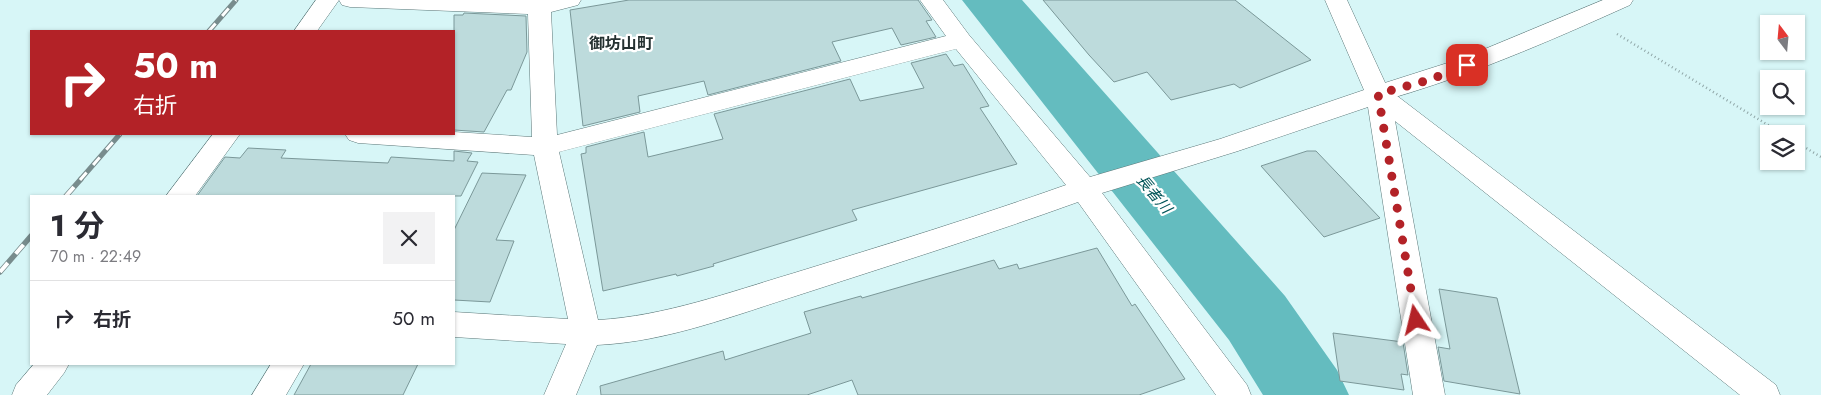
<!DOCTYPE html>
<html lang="ja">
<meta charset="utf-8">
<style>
body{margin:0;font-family:Jost,"Noto Sans JP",sans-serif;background:#f2f2f3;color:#2b2b33;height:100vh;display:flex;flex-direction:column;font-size:19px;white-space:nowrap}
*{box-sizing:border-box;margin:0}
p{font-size:16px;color:#7c7c81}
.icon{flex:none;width:28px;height:28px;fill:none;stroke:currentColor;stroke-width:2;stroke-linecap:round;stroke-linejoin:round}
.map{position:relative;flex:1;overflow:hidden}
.drawer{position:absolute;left:30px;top:195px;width:425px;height:170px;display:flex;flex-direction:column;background:#fff;border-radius:0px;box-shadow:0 1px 4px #0004}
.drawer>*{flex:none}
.banner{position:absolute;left:30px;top:30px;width:425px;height:105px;border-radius:0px;box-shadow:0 1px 4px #0004;background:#b32227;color:#fff;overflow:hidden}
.needle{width:32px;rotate:344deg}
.buttons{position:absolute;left:1760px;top:15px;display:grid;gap:10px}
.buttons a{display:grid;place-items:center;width:45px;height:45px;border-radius:0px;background:#fff;box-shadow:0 1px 4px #0004;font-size:25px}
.pin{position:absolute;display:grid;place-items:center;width:42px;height:42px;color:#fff;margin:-21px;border-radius:10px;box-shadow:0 2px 8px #0006}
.me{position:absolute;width:55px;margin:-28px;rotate:350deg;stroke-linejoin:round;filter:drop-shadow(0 0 4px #0008)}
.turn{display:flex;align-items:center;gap:18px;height:105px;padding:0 20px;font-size:22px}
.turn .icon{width:65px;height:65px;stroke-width:2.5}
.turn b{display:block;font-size:35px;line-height:42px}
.round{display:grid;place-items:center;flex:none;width:52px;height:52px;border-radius:0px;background:#f2f2f3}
.summary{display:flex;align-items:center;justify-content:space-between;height:85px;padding:0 20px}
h1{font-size:30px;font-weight:700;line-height:38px}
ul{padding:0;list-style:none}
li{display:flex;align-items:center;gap:15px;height:75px;padding:0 20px;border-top:1px solid #e1e1e2}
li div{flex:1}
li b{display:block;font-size:19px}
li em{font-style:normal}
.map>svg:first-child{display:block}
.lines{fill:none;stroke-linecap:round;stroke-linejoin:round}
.river{fill:#64bcbf;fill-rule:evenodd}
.building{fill:#bddbdc;stroke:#7b9899}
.minor-casing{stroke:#5c7879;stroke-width:1}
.tertiary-casing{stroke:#5c7879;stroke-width:1}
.path{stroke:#90a7a8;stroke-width:2.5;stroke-dasharray:1 3;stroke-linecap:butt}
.minor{fill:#fff;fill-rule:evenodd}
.tertiary{fill:#fff;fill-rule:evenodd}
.rail-far1-casing{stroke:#788c8d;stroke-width:5}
.rail-casing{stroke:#788c8d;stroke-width:5.5}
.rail-far1{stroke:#fff;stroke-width:3;stroke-dasharray:10;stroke-linecap:butt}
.rail{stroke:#fff;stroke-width:4;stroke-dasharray:12;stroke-linecap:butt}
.route{stroke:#b32227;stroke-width:9;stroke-dasharray:0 16.2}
.labels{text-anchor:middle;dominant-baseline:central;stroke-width:4.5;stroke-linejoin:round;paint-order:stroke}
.water-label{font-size:15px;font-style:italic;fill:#015458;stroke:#fff}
.quarter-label{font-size:16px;font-weight:bold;fill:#253131;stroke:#fff}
</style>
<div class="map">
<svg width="1821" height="395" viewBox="0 0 1821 395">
<rect width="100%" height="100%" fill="#d7f6f7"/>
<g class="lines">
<!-- river -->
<polygon class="river" points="962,0 1022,0 1285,296 1337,370 1349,395 1263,395 1229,340"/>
</g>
<!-- building -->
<g class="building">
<polygon points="629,0 918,0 932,20 926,21 936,37 901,45 892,28 832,42 841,61 708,95 704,81 638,96 640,112 583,126 570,10"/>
<polygon points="1043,0 1235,0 1311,60 1240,88 1234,84 1171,100 1147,72 1114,82 1089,55"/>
<polygon points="464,13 526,16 527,52 511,90 507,90 484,132 454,130 454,15 463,15"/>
<polygon points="946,54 954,66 963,64 989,106 980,108 1017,164 852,210 857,220 713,264 714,266 677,276 676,274 603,291 581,154 586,153 586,147 644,132 648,157 723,139 714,114 850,79 860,101 924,88 911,63"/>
<polygon points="248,148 286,150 281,158 388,163 391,157 454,161 454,151 472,153 467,161 478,162 461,196 197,196 225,157 240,158"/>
<polygon points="1307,151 1316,151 1380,218 1324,237 1261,166"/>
<polygon points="482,173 526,175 496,240 514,241 490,302 454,300 454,230"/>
<polygon points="1097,248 1132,306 1135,304 1185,379 1139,395 858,395 852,380 807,395 601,395 600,386 723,351 725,360 811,333 804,312 861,296 862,298 994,260 999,269 1017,264 1019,269"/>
<polygon points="1439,289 1497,298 1520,394 1444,381 1438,347 1450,349"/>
<polygon points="1333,333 1403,342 1408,375 1401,374 1404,390 1340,381"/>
<polygon points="311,364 418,364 403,395 294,395"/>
</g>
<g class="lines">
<defs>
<g id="minor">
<path d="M316 0H581L578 5 551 12 557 135 946 36 920 0H943L969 35 1090 177 1220 139 1364 90 1325 0H1347L1388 89 1776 385 1780 395H1740L1395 121 1445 395H1413L1368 107 1238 151 1102 193 1247 385 1251 395H1216L1078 202C987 235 894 264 802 294 735 315 667 342 597 345L576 395H544L566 344 454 337V312L568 319 534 155 358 143 349 140 345 134H454V132L532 137 528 14 350 7 342 5 339 0 317 31H294ZM956 49 1066 185C976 217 885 245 794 273 730 292 665 316 598 320L559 152Z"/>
<polygon points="213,134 240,134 195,196 166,196"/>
<polygon points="34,364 69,364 64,373 47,395 12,395 16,385"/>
<polygon points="271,364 304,364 286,395 252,395"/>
</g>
<path id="tertiary" d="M1603 0H1633L1630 5C1548 42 1465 78 1378 102L1369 100 1366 94 1369 88 1463 58Z"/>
</defs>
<!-- minor casing -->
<use href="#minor" class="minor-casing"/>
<!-- tertiary casing -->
<use href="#tertiary" class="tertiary-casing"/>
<!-- path -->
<g class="path">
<polyline points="1617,34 1783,134"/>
<polyline points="1796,142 1821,157"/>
</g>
<!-- minor -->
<use href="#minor" class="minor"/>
<!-- tertiary -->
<use href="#tertiary" class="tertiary"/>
<defs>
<g id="rail-far1">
<polyline points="209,31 236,0"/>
<polyline points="80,180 120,134"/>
</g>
<g id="rail">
<polyline points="66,196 81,179"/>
<polyline points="0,272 31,236"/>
</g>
</defs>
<!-- rail-far1 casing -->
<use href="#rail-far1" class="rail-far1-casing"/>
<!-- rail casing -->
<use href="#rail" class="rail-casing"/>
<!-- rail-far1 -->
<use href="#rail-far1" class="rail-far1"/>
<!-- rail -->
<use href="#rail" class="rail"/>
</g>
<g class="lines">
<!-- route -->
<polyline class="route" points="1416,320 1378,94 1429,80 1467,65"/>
</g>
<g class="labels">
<!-- water labels -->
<g class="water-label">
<text transform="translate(1154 194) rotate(50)">長者川</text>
</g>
<!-- quarter labels -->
<g class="quarter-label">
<text x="621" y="43">御坊山町</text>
</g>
</g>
</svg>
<div class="buttons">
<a><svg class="needle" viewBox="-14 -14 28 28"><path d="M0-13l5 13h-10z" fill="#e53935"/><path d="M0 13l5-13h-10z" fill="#7c7c81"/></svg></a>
<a><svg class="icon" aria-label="search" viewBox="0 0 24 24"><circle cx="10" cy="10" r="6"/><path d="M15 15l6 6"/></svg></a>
<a><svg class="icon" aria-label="layers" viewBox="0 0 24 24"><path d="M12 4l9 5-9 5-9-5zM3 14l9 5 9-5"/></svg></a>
</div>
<div class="pin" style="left:1467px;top:65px;background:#d93025"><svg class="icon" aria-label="arrive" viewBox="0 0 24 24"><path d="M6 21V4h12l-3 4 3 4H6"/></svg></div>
<svg class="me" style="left:1416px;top:320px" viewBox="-20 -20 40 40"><path d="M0-17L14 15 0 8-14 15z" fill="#b32227" stroke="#fff" stroke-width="4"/></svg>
<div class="banner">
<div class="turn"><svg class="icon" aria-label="right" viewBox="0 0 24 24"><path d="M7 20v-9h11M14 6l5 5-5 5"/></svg><div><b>50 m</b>右折</div></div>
</div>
<section class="drawer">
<div class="summary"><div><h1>1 分</h1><p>70 m · 22:49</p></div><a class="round"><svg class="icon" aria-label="close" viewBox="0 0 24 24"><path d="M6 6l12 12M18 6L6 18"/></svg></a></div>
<ul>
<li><svg class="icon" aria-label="right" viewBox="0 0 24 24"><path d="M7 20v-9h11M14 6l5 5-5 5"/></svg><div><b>右折</b></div><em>50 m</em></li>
</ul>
</section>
</div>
